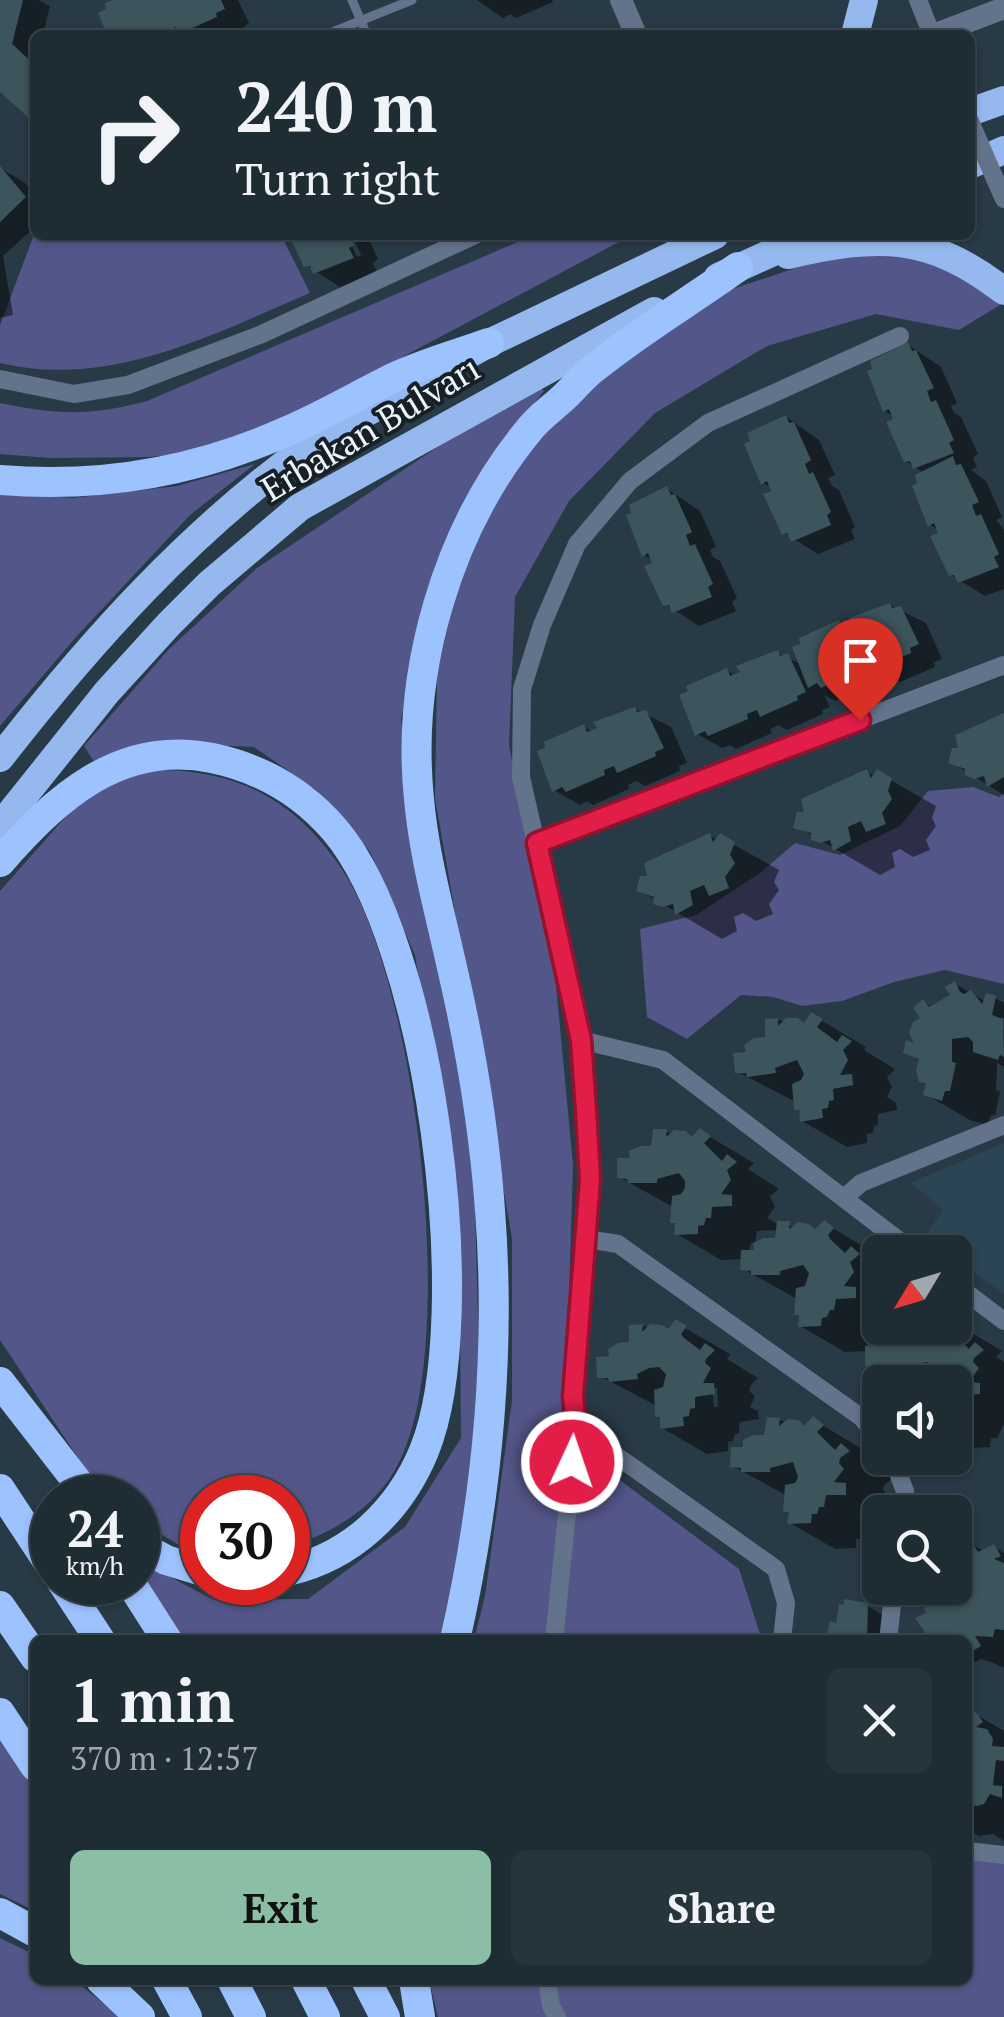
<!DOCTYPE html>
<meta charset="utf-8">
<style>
body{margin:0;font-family:"PT Serif",serif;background:#26343c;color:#f1f3f6;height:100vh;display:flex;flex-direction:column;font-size:38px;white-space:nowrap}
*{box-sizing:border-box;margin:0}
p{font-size:32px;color:#a1a7ac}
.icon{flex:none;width:55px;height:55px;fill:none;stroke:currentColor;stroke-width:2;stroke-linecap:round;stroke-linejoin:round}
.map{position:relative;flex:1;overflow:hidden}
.drawer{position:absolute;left:30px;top:1635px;width:942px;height:350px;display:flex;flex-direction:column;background:#1e2c34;border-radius:15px;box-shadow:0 2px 8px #0004,0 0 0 2px #3c484f}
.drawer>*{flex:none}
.banner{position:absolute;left:30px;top:30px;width:945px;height:210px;border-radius:15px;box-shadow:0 2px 8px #0004,0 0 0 2px #3c484f;background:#1e2c34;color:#f1f3f6;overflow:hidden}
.needle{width:65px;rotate:232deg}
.buttons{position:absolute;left:862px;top:1235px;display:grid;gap:20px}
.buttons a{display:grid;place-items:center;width:110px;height:110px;border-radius:15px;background:#1e2c34;box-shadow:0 2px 8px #0004,0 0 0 2px #3c484f;font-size:50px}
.speed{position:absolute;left:30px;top:1475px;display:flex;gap:20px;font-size:50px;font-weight:700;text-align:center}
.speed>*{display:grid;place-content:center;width:130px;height:130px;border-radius:50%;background:#1e2c34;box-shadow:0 2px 8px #0004,0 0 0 2px #3c484f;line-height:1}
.speed small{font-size:25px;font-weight:400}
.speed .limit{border:15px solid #d22;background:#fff;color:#111}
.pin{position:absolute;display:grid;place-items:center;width:85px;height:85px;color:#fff;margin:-102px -42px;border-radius:50% 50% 50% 0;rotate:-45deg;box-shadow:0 0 10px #0007}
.pin .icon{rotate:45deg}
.me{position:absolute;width:110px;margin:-55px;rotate:3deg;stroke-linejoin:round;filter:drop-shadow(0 0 8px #0008)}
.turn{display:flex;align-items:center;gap:35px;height:210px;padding:0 40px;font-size:45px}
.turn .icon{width:130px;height:130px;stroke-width:2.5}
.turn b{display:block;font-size:70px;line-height:85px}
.round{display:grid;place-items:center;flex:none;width:105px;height:105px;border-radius:15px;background:#26343c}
.headline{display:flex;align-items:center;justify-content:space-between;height:170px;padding:0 40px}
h1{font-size:60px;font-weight:800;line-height:75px}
.button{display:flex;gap:20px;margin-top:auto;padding:20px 40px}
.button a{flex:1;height:115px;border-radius:15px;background:#8abfa5;color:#111;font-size:40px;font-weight:800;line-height:115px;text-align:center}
.button a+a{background:#26343c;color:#f1f3f6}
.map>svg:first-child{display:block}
.built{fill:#2c4555}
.green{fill:#535688}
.shadow{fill:#0007;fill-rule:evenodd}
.building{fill:#3c545c}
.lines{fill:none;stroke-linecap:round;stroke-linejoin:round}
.service{stroke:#63738b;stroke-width:9}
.minor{stroke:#63738b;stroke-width:18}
.tertiary{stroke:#63738b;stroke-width:22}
.trunk{stroke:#95b8ee;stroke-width:28}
.motorway{stroke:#9dc3ff;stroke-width:30}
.minor-bridge{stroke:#63738b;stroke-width:18}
.route-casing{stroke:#92132f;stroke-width:25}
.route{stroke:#e11d48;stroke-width:18}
.labels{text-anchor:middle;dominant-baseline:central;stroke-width:8;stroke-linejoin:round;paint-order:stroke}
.street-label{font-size:35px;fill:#eaf5fd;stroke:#182025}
</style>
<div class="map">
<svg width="1004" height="2017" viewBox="0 0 1004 2017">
<rect width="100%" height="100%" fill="#283a46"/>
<!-- built -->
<polygon class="built" points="1004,1143 1004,1294 955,1259 955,1252 945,1252 924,1238 943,1210 911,1183"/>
<!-- green -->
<g class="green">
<path d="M35 232V235H281L310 293C211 335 110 389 0 363V325Z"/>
<path d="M534 235H632L284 420 198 453 149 457 50 458 0 454V403C59 415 89 416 147 401Z"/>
<polygon points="890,250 960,270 1003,303 959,330 876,314 767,346 655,413 569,501 515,597 509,745 556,985 573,1165 565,1428 621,1481 739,1569 762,1640 474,1640 485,1596 512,1401 512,1238 435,798 437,674 458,583 513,459 566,405 708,297 811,263"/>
<polygon points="536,381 544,391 512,431 432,578 401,719 435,935 473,1132 481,1426 441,1640 175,1640 139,1578 157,1570 214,1600 308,1599 405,1527 461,1438 459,1223 415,955 370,852 316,790 254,747 170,743 95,763 84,746 169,649 257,568"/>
<polygon points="255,464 190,515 76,637 0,726 0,493 73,498 177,486"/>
<path d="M164 770C243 772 297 803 341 868 416 976 463 1354 395 1470 371 1511 332 1533 288 1547V1498H202V1552L179 1545 138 1520V1498L111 1497 82 1464 0 1340V891L77 804 132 774Z"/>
<polygon points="973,787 999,797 1004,794 1004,984 945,970 894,982 842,1001 802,1006 773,997 741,995 687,1039 647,1017 640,929 696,915 760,873 795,843 840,855 900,826 928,791"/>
<polygon points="0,1727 35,1781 35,1911 0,1894"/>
<polygon points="968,1851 1004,1852 1004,2017 438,2017 429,1980 968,1980"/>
<polygon points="0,1938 35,1955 35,1980 74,1980 121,2017 0,2017"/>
</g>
<!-- shadow -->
<g class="shadow">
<polygon points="0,0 38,0 50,6 43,35 35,35 35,120 0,90"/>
<polygon points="119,0 238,0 249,23 233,35 175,35 180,33 178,28 163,35 110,35"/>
<polygon points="477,0 552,0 553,2 516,18 510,14 503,18"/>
<polygon points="0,168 24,182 35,195 35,227 3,256 13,315 0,318"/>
<polygon points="292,235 347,235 357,257 361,255 352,235 367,235 378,259 373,263 377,272 340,287 306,265"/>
<polygon points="908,345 941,367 957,403 951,406 954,413 961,417 978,454 973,458 977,467 971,470 986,481 1002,517 996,520 1004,530 1004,589 985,596 951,575 940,530 930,525 924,473 906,461 895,417 885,411"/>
<polygon points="786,417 819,440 835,475 828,478 832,486 839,490 855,527 851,530 855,539 818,554 784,533 773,489 763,483"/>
<polygon points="667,489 700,511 716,547 710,550 713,557 720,561 737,598 732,602 736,611 699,626 665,604 654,561 644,555"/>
<polygon points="890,605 926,623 942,659 934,662 935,667 900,682 892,677 883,681 884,685 848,701 842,698 835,701 824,695 830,707 822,710 823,714 787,730 779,725 770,729 772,733 736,749 730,745 722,748 697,734 727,671 736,676 777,653 801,664 839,623 849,629"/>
<polygon points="635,709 671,727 687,763 679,766 680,771 645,786 636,781 628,785 629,789 593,805 587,801 580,805 554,790 584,727 594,732"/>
<polygon points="1004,715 1004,795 951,762"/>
<polygon points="867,772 875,776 878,773 936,806 932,818 936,826 926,840 930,850 913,857 900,849 892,853 895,867 880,875 796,826 807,814"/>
<polygon points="710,836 718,840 720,837 779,870 774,882 779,890 769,904 773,914 756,921 743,913 734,917 737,931 722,939 639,890"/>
<polygon points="955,984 985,1001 995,998 1004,1003 1004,1018 1000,1018 1002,1036 1004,1027 1004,1067 997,1063 996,1090 1000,1092 995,1116 991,1115 987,1125 970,1120 925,1094 928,1084 921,1080 921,1061 906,1052 918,1048 924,1002 933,1008 954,995"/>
<polygon points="812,1015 866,1047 864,1050 895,1069 887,1077 892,1087 887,1097 896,1103 897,1110 878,1114 878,1125 874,1126 873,1133 867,1134 867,1143 847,1147 802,1121 796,1102 738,1072 749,1054 768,1039 778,1020 805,1025"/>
<path d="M700 1131 754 1163 748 1169 779 1189 770 1196 775 1207 767 1218 776 1223 817 1231 824 1223 878 1255 872 1261 880 1266V1328L872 1342H867L866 1349H880L901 1337 902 1328H955V1323L1002 1351 996 1357 1004 1362V1424L997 1438H991L990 1447 969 1448 955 1440V1382H898L867 1365V1351L845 1352 800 1326 801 1316 796 1314 797 1299 743 1269V1259L721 1260 677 1234 673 1207 619 1177 633 1161 653 1149 666 1132 693 1139ZM778 1230 777 1241 748 1253 751 1243H755L757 1231Z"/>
<path d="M676 1323 730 1354 727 1359 758 1378 751 1385 749 1391 755 1396 750 1407 758 1411 759 1419 740 1422 739 1433 735 1434 733 1441 728 1442V1451L707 1454 662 1428 657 1406 600 1376 612 1359 631 1345 642 1326 669 1332ZM712 1388H717L718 1407H714Z"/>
<polygon points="779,1420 806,1427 814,1420 867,1452 862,1458 893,1478 885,1484 883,1490 888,1496 880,1506 890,1512 880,1512 880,1520 870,1520 869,1531 864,1531 862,1539 856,1539 856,1548 835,1549 790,1523 787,1496 733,1466 746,1450 767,1437"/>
<polygon points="955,1535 984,1551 994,1547 1004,1553 1004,1668 991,1662 981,1659 976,1662 968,1657 968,1640 937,1640 931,1636 930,1614 947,1599 962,1605 974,1590 955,1576"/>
<polygon points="867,1606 892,1620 891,1640 829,1638 838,1626"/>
<polygon points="975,1714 1004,1731 1004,1841 993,1834 979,1836 974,1833 968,1836 968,1719"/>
</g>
<!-- building -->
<g class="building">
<polygon points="0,0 23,0 12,44 35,65 35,114 30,119 0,92"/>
<polygon points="113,0 221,0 225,9 216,13 217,17 179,34 176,27 165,31 167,35 107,35 98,13 106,9 105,3"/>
<polygon points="0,166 26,197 0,222"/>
<polygon points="289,235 349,235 354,245 349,248 354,258 313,274 310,266 304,267"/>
<polygon points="908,342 912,351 916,350 934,388 927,391 931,402 936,400 954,440 949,443 954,453 913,469 910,461 904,462 886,422 893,419 889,409 883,412 867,371 872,369 870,361"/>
<polygon points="786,415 789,423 794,422 811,460 805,464 809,474 813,472 831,512 827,515 831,525 791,542 787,533 782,535 763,494 771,491 767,481 761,485 744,444 750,441 747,433"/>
<polygon points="953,456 956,465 961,464 979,502 972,505 976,516 981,514 999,554 994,557 999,567 958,583 954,575 949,576 930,536 938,533 934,523 928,527 912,486 917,483 915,475"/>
<polygon points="667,486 671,495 675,494 692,532 686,535 690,546 695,544 713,584 708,587 712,597 672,613 669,605 663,606 644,566 652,563 648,553 642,557 626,515 631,513 629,505"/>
<polygon points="890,603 892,608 901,606 919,644 910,648 911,653 872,669 869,662 859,667 861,671 821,688 817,683 808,688 792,647 800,644 799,638 839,620 842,628 852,624 849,618"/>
<polygon points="778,650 780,656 788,653 806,692 797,696 798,700 760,717 757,710 747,714 748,719 708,736 705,731 695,736 679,695 688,691 686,686 727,668 730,676 740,672 736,666"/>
<polygon points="635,707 637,712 646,710 664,748 655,752 656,756 617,773 614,766 604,770 605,775 566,792 562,787 552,792 537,751 545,748 544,742 584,724 587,732 597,728 593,722"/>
<polygon points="1004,713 1004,777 987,787 984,776 974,779 965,775 965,769 948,763 952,748 958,748 955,735"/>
<polygon points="867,769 871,778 877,769 892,778 888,791 892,799 882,813 886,824 866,832 861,821 848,827 851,841 833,851 830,840 820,843 811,840 811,833 793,828 797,812 804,812 801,799"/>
<polygon points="710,833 713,842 720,833 735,842 730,855 735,863 725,877 729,888 709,896 704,885 690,891 693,905 675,915 673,904 662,907 653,904 654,897 636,891 640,876 647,876 644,863"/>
<polygon points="955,981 960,992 964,994 971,990 982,1004 986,993 996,996 992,1015 1003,1019 1004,1057 1000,1055 998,1060 973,1052 973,1042 968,1037 952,1039 952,1062 956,1063 950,1091 945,1091 942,1101 923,1095 926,1083 919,1082 916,1070 919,1059 903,1053 906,1040 914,1043 909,1033 913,1022 920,1018 913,1008 923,999 929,1007 950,995 945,987"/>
<polygon points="811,1012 823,1019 817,1027 837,1042 842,1035 852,1041 843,1050 848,1060 840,1075 852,1074 853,1085 833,1089 834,1100 829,1101 828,1108 822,1109 823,1118 800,1122 799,1110 794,1110 792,1084 801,1080 804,1074 797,1060 775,1068 776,1073 747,1077 746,1073 735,1073 733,1053 746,1052 744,1045 754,1038 765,1037 765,1019 778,1018 778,1026 786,1018 798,1018 804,1023"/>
<polygon points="700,1128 711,1136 704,1143 722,1161 727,1154 737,1162 727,1170 731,1180 721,1194 732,1195 732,1206 712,1207 711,1218 706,1218 704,1225 698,1226 698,1234 674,1235 675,1223 670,1223 672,1196 681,1194 685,1188 685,1181 679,1173 657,1179 657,1183 628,1183 627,1179 617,1178 617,1158 630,1158 629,1151 640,1146 651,1146 653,1129 667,1129 666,1137 674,1130 686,1131 691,1137"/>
<polygon points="824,1220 834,1228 828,1235 830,1239 845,1253 851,1246 860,1254 850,1262 854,1272 844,1286 856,1287 856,1298 836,1299 834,1310 830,1310 827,1317 822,1318 821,1326 798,1327 799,1315 794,1315 796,1288 805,1286 809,1273 803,1265 780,1271 780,1275 751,1275 751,1271 740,1270 741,1250 754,1250 753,1243 764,1238 775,1238 777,1221 790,1221 789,1229 798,1222 809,1224 815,1229"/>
<polygon points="676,1319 687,1326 681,1334 684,1338 700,1350 705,1343 715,1350 706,1359 705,1363 711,1368 703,1383 714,1383 715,1394 695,1397 695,1408 690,1409 689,1416 683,1417 684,1426 660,1429 660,1417 655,1417 654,1390 663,1387 666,1374 659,1367 649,1368 637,1374 638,1379 609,1382 608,1378 597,1378 596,1357 609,1356 608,1349 618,1343 629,1342 629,1325 643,1324 642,1332 650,1324 662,1325 668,1329"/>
<polygon points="900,1328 955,1328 951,1331 969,1349 975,1342 984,1350 974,1358 973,1362 979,1368 969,1382 980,1383 980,1394 960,1395 958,1406 955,1406 955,1382 929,1382 933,1369 927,1362 904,1367 904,1371 875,1371 875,1367 865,1366 865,1346 877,1346 877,1339 888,1334 899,1334"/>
<polygon points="813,1416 824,1425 817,1432 835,1450 841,1443 850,1451 840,1458 839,1463 844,1469 834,1482 846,1483 846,1495 826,1495 824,1507 819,1507 817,1514 812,1514 811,1523 787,1524 789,1512 783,1512 785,1485 795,1483 798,1477 793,1462 770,1468 770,1472 741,1472 741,1468 730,1467 731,1447 743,1447 743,1440 753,1435 764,1435 767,1417 780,1418 779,1426 788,1419 799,1420 804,1426"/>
<polygon points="962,1536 972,1542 978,1552 994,1544 1001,1556 994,1559 1004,1563 1004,1630 995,1629 993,1637 975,1636 981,1646 971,1652 968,1640 960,1635 951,1640 947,1636 940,1638 937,1634 929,1638 915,1618 926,1613 924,1608 947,1596 954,1603 967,1599 970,1590 955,1575 955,1541"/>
<polygon points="844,1599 868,1603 867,1640 826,1639 830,1621 836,1623 839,1604 844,1605"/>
<polygon points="975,1711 983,1722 976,1727 987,1729 993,1739 992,1746 1004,1747 1004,1761 996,1760 993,1785 1002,1786 1002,1798 990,1794 984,1804 977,1806 968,1805 968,1716"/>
</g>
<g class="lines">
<!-- service -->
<g class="service">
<polyline points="352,0 367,35"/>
<polyline points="325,35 412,0"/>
<polyline points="449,35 452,34"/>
</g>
<!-- minor -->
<g class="minor">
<polyline points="918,0 932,35"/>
<polyline points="995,179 1004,199"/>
<polyline points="0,379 74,394 128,385 262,334 475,235"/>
<polyline points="537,843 1004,665"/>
<polyline points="581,1040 663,1060 914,1252"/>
<polyline points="844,1198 861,1183 1004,1125"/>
<polyline points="587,1239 618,1244 862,1418 880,1441"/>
<polyline points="955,1284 1004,1321"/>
<polyline points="576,1427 776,1569 786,1603 782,1640"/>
<polyline points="892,1458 905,1491 902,1512"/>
<polyline points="554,1640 576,1427 573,1396 590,1179 581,1040 521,777 522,689 542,625 577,544 630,481 708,423 900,336"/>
<polyline points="888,1640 894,1588"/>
<polyline points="968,1851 1004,1855"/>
<polyline points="547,1980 551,2006 557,2017"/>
</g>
<!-- tertiary -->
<g class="tertiary">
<polyline points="621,0 636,35"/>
<polyline points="933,35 1004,8"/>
</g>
<!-- trunk -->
<g class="trunk">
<polyline points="855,35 864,0"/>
<polyline points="970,112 1004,100"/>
<polyline points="970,165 1004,150"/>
<path d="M788 255C878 234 929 233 1004 291"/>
<polyline points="718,277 811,235"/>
<path d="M0 758C91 641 190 531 311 444L489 343 715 235"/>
<polyline points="0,826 107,692 169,624 209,584 300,507 654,311"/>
</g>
<!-- motorway -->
<g class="motorway">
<path d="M0 480C98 488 195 472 285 432 323 416 358 395 395 377 425 363 458 354 489 343"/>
<path d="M0 862C56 798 120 739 212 758 260 768 302 792 334 829 430 940 479 1316 424 1451 399 1511 352 1556 288 1571"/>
<polyline points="0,1382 90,1498"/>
<polyline points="0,1489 52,1568"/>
<polyline points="138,1545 166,1560 202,1571"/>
<polyline points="62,1582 100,1640"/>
<polyline points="130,1582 167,1640"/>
<polyline points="0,1606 35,1657"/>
<path d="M455 1640C487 1499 501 1354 490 1210 484 1127 470 1044 451 963 439 909 424 855 419 799 406 672 447 529 529 430 538 418 551 409 562 399 572 390 580 380 589 372 635 334 689 302 738 267"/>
<polyline points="0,1713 35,1766"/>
<polyline points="0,1913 35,1932"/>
<polyline points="101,1980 140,2017"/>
<polyline points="167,1980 187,2017"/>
<polyline points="232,1980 251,2017"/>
<polyline points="306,1980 325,2017"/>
<polyline points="366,1980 385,2017"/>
<polyline points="414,1980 420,2017"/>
</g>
<!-- minor-bridge -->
<polyline class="minor-bridge" points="970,121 995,179"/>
</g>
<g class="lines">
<defs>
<polyline id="route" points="572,1462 576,1427 573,1396 590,1179 586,1110 581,1040 537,843 860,720"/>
</defs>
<!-- route casing -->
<use href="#route" class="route-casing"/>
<!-- route -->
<use href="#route" class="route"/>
</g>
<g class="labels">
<!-- street labels -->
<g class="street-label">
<text transform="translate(370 428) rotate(-31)">Erbakan Bulvarı</text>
</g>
</g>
</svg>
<div class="buttons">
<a><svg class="needle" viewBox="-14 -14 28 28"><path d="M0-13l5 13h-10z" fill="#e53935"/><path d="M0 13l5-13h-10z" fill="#a1a7ac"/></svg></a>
<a><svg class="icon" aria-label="sound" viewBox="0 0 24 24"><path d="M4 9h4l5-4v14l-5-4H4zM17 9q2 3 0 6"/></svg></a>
<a><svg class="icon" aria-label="search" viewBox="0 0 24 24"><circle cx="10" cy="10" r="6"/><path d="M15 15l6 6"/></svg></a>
</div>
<div class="speed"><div>24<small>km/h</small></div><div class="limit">30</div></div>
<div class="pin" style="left:860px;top:720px;background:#d93025"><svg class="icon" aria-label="arrive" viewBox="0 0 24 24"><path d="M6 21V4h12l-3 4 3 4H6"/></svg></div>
<svg class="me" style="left:572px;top:1462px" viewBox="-20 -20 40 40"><circle r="17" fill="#e11d48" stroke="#fff" stroke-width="3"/><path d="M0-11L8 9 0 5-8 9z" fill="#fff"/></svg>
<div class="banner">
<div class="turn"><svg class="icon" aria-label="right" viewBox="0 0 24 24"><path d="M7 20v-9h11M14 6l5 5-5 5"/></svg><div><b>240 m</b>Turn right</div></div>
</div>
<section class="drawer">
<div class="headline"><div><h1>1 min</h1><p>370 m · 12:57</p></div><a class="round"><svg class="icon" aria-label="close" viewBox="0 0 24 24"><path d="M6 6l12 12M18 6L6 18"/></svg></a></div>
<div class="button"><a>Exit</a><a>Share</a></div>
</section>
</div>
